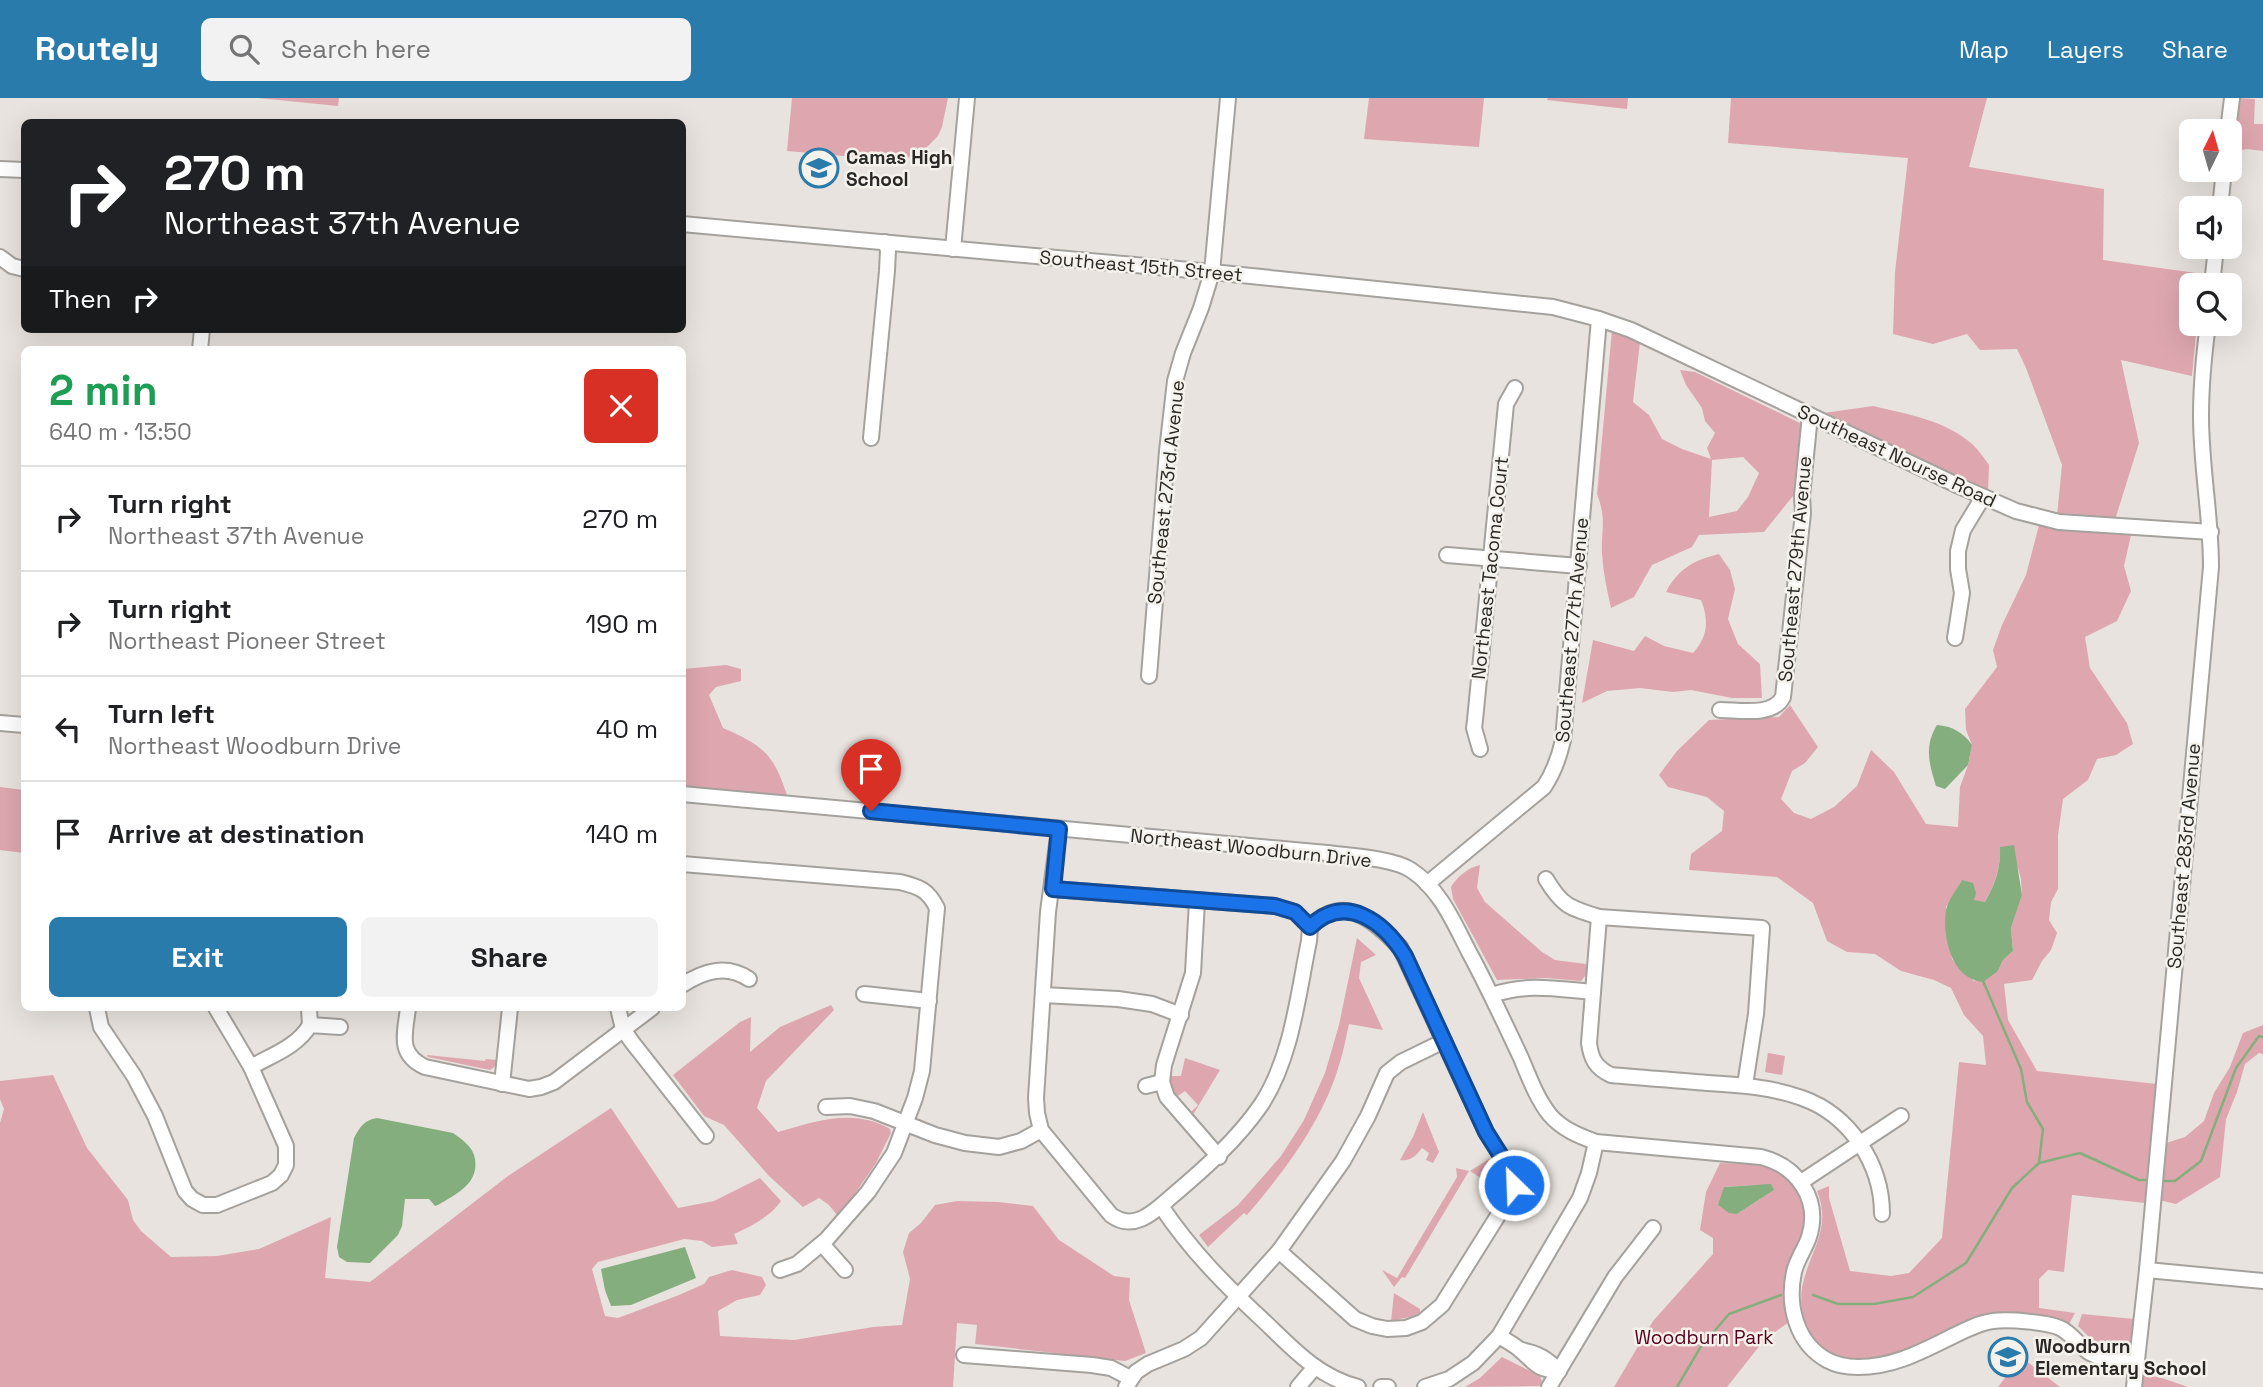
<!DOCTYPE html>
<meta charset="utf-8">
<style>
body{margin:0;font-family:"Space Grotesk",sans-serif;background:#f2f2f2;color:#202124;height:100vh;display:flex;flex-direction:column;font-size:26px;white-space:nowrap}
*{box-sizing:border-box;margin:0}
p{font-size:23px;color:#757577}
.icon{flex:none;width:38px;height:38px;fill:none;stroke:currentColor;stroke-width:2;stroke-linecap:round;stroke-linejoin:round}
.map{position:relative;flex:1;overflow:hidden}
.drawer{position:absolute;left:21px;top:248px;width:665px;height:665px;display:flex;flex-direction:column;background:#fff;border-radius:10px;box-shadow:0 7px 28px #0002}
.drawer>*{flex:none}
.hud{position:absolute;left:21px;top:21px;width:665px;height:214px;border-radius:10px;box-shadow:0 7px 28px #0002;background:#202124;color:#fff;overflow:hidden}
.needle{width:46px;rotate:5deg}
.tools{position:absolute;left:2179px;top:21px;display:grid;gap:14px}
.tools a{display:grid;place-items:center;width:63px;height:63px;border-radius:10px;background:#fff;box-shadow:0 7px 28px #0002;font-size:35px}
.pin{position:absolute;display:grid;place-items:center;width:60px;height:60px;color:#fff;margin:-72px -30px;border-radius:50% 50% 50% 0;rotate:-45deg;box-shadow:0 0 7px #0007}
.pin .icon{rotate:45deg}
.me{position:absolute;width:77px;margin:-38px;rotate:336deg;stroke-linejoin:round;filter:drop-shadow(0 0 5px #0008)}
.turn{display:flex;align-items:center;gap:24px;height:147px;padding:0 28px;font-size:32px}
.turn .icon{width:91px;height:91px;stroke-width:2.5}
.turn b{display:block;font-size:49px;line-height:60px}
.then{display:flex;align-items:center;height:66px;padding:0 28px;background:#0003;gap:14px;font-size:26px}
.round{display:grid;place-items:center;flex:none;width:74px;height:74px;border-radius:10px;background:#f2f2f2}
.overview{display:flex;align-items:center;justify-content:space-between;height:119px;padding:0 28px}
h1{font-size:42px;font-weight:700;line-height:52px;color:#1e9e55}
.button{display:flex;gap:14px;margin-top:auto;padding:14px 28px}
.button a{flex:1;height:80px;border-radius:10px;background:#287bab;color:#fff;font-size:28px;font-weight:700;line-height:80px;text-align:center}
.button a+a{background:#f2f2f2;color:#202124}
ul{padding:0;list-style:none}
li{display:flex;align-items:center;gap:21px;height:105px;padding:0 28px;border-top:2px solid #e0e0e0}
li div{flex:1}
li b{display:block;font-size:26px}
li em{font-style:normal}
header{display:flex;align-items:center;gap:42px;box-sizing:border-box;height:98px;padding:0 35px;background:#287bab;color:#fff}
header strong{font-size:33px}
nav{display:flex;gap:38px;margin-inline-start:auto;font-size:24px}
.search{width:490px;height:63px;background:#f2f2f2;display:flex;align-items:center;gap:18px;box-sizing:border-box;padding:0 24px;border-radius:10px;color:#757577;font-size:26px}
.map>svg:first-child{display:block}
.green{fill:#dea7af;fill-rule:evenodd}
.water{fill:#85ae7e}
.lines{fill:none;stroke-linecap:round;stroke-linejoin:round}
.stream{stroke:#85ae7e;stroke-width:2.5}
.minor-casing{stroke:#a5a19c;stroke-width:18}
.minor{stroke:#fff;stroke-width:14}
.route-casing{stroke:#114b97;stroke-width:18}
.route{stroke:#1a73e8;stroke-width:12}
.labels{text-anchor:middle;dominant-baseline:central;stroke-width:5;stroke-linejoin:round;paint-order:stroke}
.poi-label{font-size:19px;font-weight:bold;fill:#2a2826;stroke:#f5f1eb;text-anchor:start}
.street-label{font-size:19px;fill:#2a2826;stroke:#f5f1eb}
.park-label{font-size:19px;fill:#54021f;stroke:#f5f1eb}
</style>
<header>
<strong>Routely</strong>
<div class="search"><svg class="icon" aria-label="search" viewBox="0 0 24 24"><circle cx="10" cy="10" r="6"/><path d="M15 15l6 6"/></svg>Search here</div>
<nav><a>Map</a><a>Layers</a><a>Share</a></nav>
</header>
<div class="map">
<svg width="2263" height="1289" viewBox="0 0 2263 1289">
<rect width="100%" height="100%" fill="#e8e3de"/>
<!-- green -->
<g class="green">
<polygon points="258,0 339,0 338,8"/>
<polygon points="792,0 948,0 942,29 938,38 924,52 907,60 889,62 787,53"/>
<polygon points="1369,0 1484,0 1479,49 1364,41"/>
<polygon points="1548,0 1628,0 1627,11 1547,2"/>
<polygon points="1731,0 1987,0 1969,69 2104,91 2103,162 2203,176 2202,187 2191,187 2191,226 2197,226 2192,278 2121,262 2139,345 2114,425 2057,418 2062,367 2026,270 2017,251 1980,252 1967,236 1933,246 1893,236 1895,174 1908,60 1728,45"/>
<polygon points="2236,0 2255,1 2254,26 2263,26 2263,53 2247,51 2231,54"/>
<path d="M1612 232 1640 244 1633 304 1649 317 1662 341 1682 351 1711 361 1707 350 1715 335 1705 323 1702 310 1686 287 1680 272 1695 274 1802 326 1797 393 1764 434 1699 437 1692 449 1652 467 1634 499 1611 510C1607 492 1603 474 1602 456 1601 430 1607 422 1597 396ZM1743 359 1759 375 1748 399 1737 413 1709 419 1712 362Z"/>
<path d="M1873 308C1907 316 1944 322 1971 345 1978 351 1984 360 1989 367L1988 396 1817 316Z"/>
<path d="M2039 427 2085 433 2131 437 2124 468 2131 493 2117 523 2085 539 2090 570 2127 625 2133 646 2116 657 2097 661 2088 682 2063 701 2058 737V791L2051 804 2049 822 2057 835 2051 852 2042 863 2032 882 2004 886 2008 922 2037 973 2157 986 2145 1105 2072 1097 2064 1174 2048 1172 2039 1181V1210L2075 1215 2069 1226C2045 1216 2011 1211 1985 1218 1935 1230 1894 1277 1839 1259 1828 1256 1815 1248 1810 1238 1802 1224 1799 1200 1803 1185 1811 1151 1832 1130 1817 1093L1829 1088V1100L1850 1173 1891 1178 1909 1175 1942 1140 1959 964 1986 967 1983 938 1964 917 1951 890 1934 882 1901 873 1875 856 1847 854 1827 843 1813 805 1777 779 1689 772 1691 756 1722 733 1724 713 1707 699 1668 689 1659 677 1677 653 1709 622 1779 619 1790 607 1818 649 1805 665 1792 673 1781 701 1794 715 1811 721 1834 709 1857 688 1871 652 1894 674 1926 726 1958 729 1960 689 1968 667 1972 647 1966 632 1965 611 1997 569 1993 552 2002 527 2026 477ZM2000 750 2018 770 2021 781 2022 796 2011 830 2013 853 2003 862 1998 873 1974 883 1952 861 1946 809 1962 782 1974 803 1985 804C1994 788 2001 769 2000 750Z"/>
<path d="M1719 456 1730 472 1735 491 1728 521 1738 546 1760 566 1762 600H1732L1691 592 1673 594 1640 590 1607 593 1582 605 1593 542 1634 553 1645 538 1664 548 1693 555C1708 539 1709 522 1701 502L1666 494C1678 471 1694 462 1719 456Z"/>
<path d="M726 567 741 571V583L716 589 709 597 723 630C765 648 774 657 788 700L683 691V571Z"/>
<polygon points="0,689 24,692 24,755 0,752"/>
<path d="M1480 767 1477 790 1485 804 1542 854 1555 862 1586 866V877L1581 883 1546 880 1497 882 1453 801 1451 789C1457 779 1467 770 1480 767Z"/>
<path d="M1357 840 1376 857 1361 864 1359 880 1383 932 1349 926C1346 939 1344 951 1340 964 1324 1021 1285 1073 1247 1117L1244 1115 1208 1149 1199 1137 1238 1107 1281 1058 1304 1022 1325 975 1339 927Z"/>
<path d="M831 907 834 912 766 983 757 1010 778 1034C817 1023 853 1010 890 1031L891 1035 876 1065 843 1113 837 1117 829 1107 819 1100 803 1109 769 1078 724 1027 704 1018 673 977 740 924 751 919 750 954 780 929Z"/>
<polygon points="2263,927 2263,956 2259,955 2245,966 2237,994 2226,1021 2220,1079 2176,1106 2159,1102 2163,1046 2185,1039 2204,1023 2214,995 2230,969 2243,935"/>
<polygon points="1768,955 1785,958 1782,977 1765,974"/>
<polygon points="427,957 485,963 486,961 497,962 497,967 490,972 428,959"/>
<polygon points="1185,960 1220,972 1191,1020 1188,1017 1198,1007 1185,993 1175,1000 1169,990 1167,978 1181,978"/>
<path d="M53 977 87 1050 128 1102 133 1122 141 1133 171 1159 217 1158 259 1151 331 1119 325 1180 370 1184 508 1078 611 1010 678 1110 714 1103 760 1080 781 1103C770 1119 751 1128 734 1136L738 1146 712 1149 702 1143 684 1141 598 1164 592 1171 605 1218 618 1220 679 1197 704 1186 709 1179 732 1172 762 1179 766 1187 760 1197 737 1202 718 1213 720 1238 794 1242 873 1229 902 1227 910 1181 903 1154 909 1135 921 1125 935 1107 957 1103 998 1104 1033 1108 1059 1142 1114 1178 1130 1180 1129 1202 1146 1255 1125 1263 975 1246 977 1227 957 1225 953 1289H0V1025L4 1011 0 1001V983Z"/>
<path d="M1423 1014 1439 1054 1433 1065 1426 1062 1429 1055 1422 1050C1417 1057 1410 1064 1400 1062L1413 1039Z"/>
<path d="M1489 1061C1499 1071 1503 1077 1500 1092L1470 1073Z"/>
<path d="M1720 1065C1734 1066 1750 1064 1763 1068 1793 1077 1810 1104 1804 1135 1800 1150 1789 1165 1787 1181 1786 1194 1788 1210 1789 1224L1765 1241 1727 1289H1614L1653 1223 1713 1156V1140L1700 1132 1706 1094ZM1756 1087 1774 1092 1737 1116 1724 1089Z"/>
<polygon points="1456,1070 1469,1073 1405,1180 1402,1179 1394,1189 1382,1172 1397,1180 1457,1079"/>
<polygon points="1394,1195 1420,1211 1420,1215 1410,1219 1391,1223"/>
<polygon points="2082,1216 2134,1221 2131,1243 2127,1251 2103,1250 2093,1243 2078,1228"/>
<polygon points="1502,1259 1540,1278 1542,1284 1540,1288 1465,1289 1480,1280"/>
<polygon points="2021,1259 2060,1289 1998,1289"/>
<polygon points="2141,1276 2162,1280 2188,1289 2141,1289"/>
</g>
<!-- water -->
<g class="water">
<path d="M1937 627C1952 628 1964 635 1972 647L1968 667 1945 691 1936 688C1929 666 1924 648 1937 627Z"/>
<path d="M2014 747 2022 797 2011 830 2013 853 2003 862 1998 873 1983 884C1951 881 1942 838 1946 812 1948 802 1957 791 1962 782L1973 785 1976 795 1974 802 1985 804C1995 787 2001 769 2000 749Z"/>
<path d="M377 1020 453 1035C463 1042 473 1049 475 1061 479 1086 456 1096 438 1107L435 1108 429 1101H405L402 1128 398 1137 370 1165 347 1164 339 1159 337 1149 354 1040C360 1029 364 1022 377 1020Z"/>
<polygon points="1771,1086 1774,1092 1737,1116 1729,1115 1718,1107 1724,1089"/>
<polygon points="685,1149 696,1180 631,1207 611,1208 605,1192 601,1171"/>
</g>
<g class="lines">
<!-- stream -->
<g class="stream">
<polyline points="1983,883 2021,971 2027,1004 2043,1031 2039,1065"/>
<polyline points="2163,1083 2175,1083 2201,1063 2236,970 2259,938 2263,939"/>
<polyline points="1813,1197 1838,1206 1874,1206 1913,1199 1966,1165 2012,1090 2039,1065 2080,1055 2139,1082 2147,1082"/>
<polyline points="1677,1289 1700,1250 1729,1216 1781,1197"/>
</g>
<defs>
<g id="minor">
<polyline points="2228,33 2232,0"/>
<polyline points="0,71 24,72"/>
<polyline points="2220,110 2224,72"/>
<polyline points="682,126 1212,174 1553,209 1599,221 1631,232 1959,388 2016,413 2059,424 2211,434"/>
<polyline points="953,151 967,0"/>
<polyline points="0,159 12,168 24,171"/>
<polyline points="2212,187 2216,149"/>
<polyline points="200,252 202,231"/>
<polyline points="871,340 887,173 888,152 885,144"/>
<polyline points="1447,457 1579,468"/>
<polyline points="1955,540 1962,495 1958,471 1958,453 1963,432 1983,399"/>
<polyline points="1149,578 1167,353 1175,283 1183,255 1201,210 1212,174 1228,0"/>
<path d="M1720 612C1739 612 1773 619 1783 599L1803 415 1802 398 1810 317"/>
<polyline points="0,625 24,627"/>
<polyline points="1480,651 1474,630 1475,622 1506,306 1515,290"/>
<path d="M682 696 1327 755C1350 758 1392 760 1411 772 1440 791 1454 825 1469 854 1488 889 1504 924 1521 960 1529 979 1537 1001 1550 1017 1562 1031 1579 1038 1596 1044L1761 1059C1797 1068 1821 1101 1809 1139 1805 1151 1797 1161 1794 1174 1787 1207 1796 1245 1827 1262 1836 1267 1849 1269 1858 1269 1892 1269 1919 1255 1949 1240 1963 1233 1978 1225 1993 1223 2008 1221 2050 1224 2062 1231 2073 1237 2080 1249 2090 1255 2104 1263 2121 1263 2137 1266"/>
<path d="M1059 731 1048 814 1036 1000 1037 1015 1041 1032 1111 1117C1134 1134 1154 1114 1171 1099 1204 1071 1236 1043 1261 1007 1292 960 1298 896 1309 843L1310 829"/>
<path d="M682 766 900 784C920 789 928 792 937 810L922 973 915 1000 894 1055 868 1094 826 1142 797 1166 780 1172"/>
<path d="M1546 781C1562 808 1570 810 1599 819L1762 830 1756 916 1745 987"/>
<path d="M1427 786 1544 689C1554 674 1559 660 1563 642L1599 221"/>
<polyline points="1053,791 1275,808 1295,814 1310,829"/>
<polyline points="1197,803 1193,875 1164,967 1162,984 1167,999 1219,1059"/>
<path d="M1599 819 1589 945C1591 961 1596 970 1611 977 1643 980 1675 982 1707 985 1739 987 1772 989 1802 1000 1850 1017 1882 1066 1882 1116"/>
<path d="M682 887C704 873 726 866 749 881"/>
<polyline points="864,896 929,903"/>
<polyline points="1043,897 1118,901 1152,906 1181,917"/>
<path d="M1492 897C1527 885 1556 891 1593 894"/>
<polyline points="97,910 101,929 134,978 155,1018 185,1093 192,1101 203,1107 217,1107 272,1085 281,1077 286,1067 286,1048 251,969 216,910"/>
<polyline points="309,910 310,927"/>
<path d="M408 910C405 936 397 956 425 969L529 991 541 989 554 984 652 910"/>
<polyline points="618,910 623,931 632,944 706,1038"/>
<path d="M251 969C272 957 297 949 310 927L340 929"/>
<polyline points="502,986 510,910"/>
<polyline points="1146,988 1162,984"/>
<polyline points="826,1009 850,1008 874,1013 935,1037 965,1045 999,1049 1021,1043 1041,1032"/>
<polyline points="1801,1084 1901,1018"/>
<path d="M1161 1108C1191 1153 1226 1188 1266 1225 1294 1252 1319 1279 1358 1289"/>
<polyline points="822,1146 845,1172"/>
<path d="M1279 1153 1355 1221 1372 1228 1387 1231 1406 1230 1422 1224 1442 1207 1509 1100 1514 1087 1513 1077 1486 1034 1400 849C1373 823 1345 794 1310 829"/>
<polyline points="2147,1172 2263,1183"/>
<path d="M1499 1238C1505 1242 1513 1246 1519 1251 1536 1265 1534 1271 1559 1273"/>
<path d="M1521 1252C1538 1255 1547 1261 1559 1273"/>
<polyline points="964,1257 1092,1267 1111,1270 1130,1280"/>
<polyline points="1126,1289 1136,1274 1148,1266 1184,1251 1201,1240 1279,1153 1343,1063 1368,1018 1387,975 1401,964 1444,943"/>
<polyline points="1298,1289 1314,1270"/>
<polyline points="1381,1289 1388,1289"/>
<polyline points="1425,1289 1449,1281 1473,1265 1499,1238 1580,1100 1589,1075 1596,1044"/>
<polyline points="1549,1289 1615,1179 1653,1130"/>
<path d="M2134 1289 2147 1172 2211 469C2211 418 2201 369 2201 318 2201 287 2204 256 2208 226"/>
</g>
</defs>
<!-- minor casing -->
<use href="#minor" class="minor-casing"/>
<!-- minor -->
<use href="#minor" class="minor"/>
</g>
<g class="lines">
<defs>
<path id="route" d="M871 713 1059 731 1053 791 1275 808 1295 814 1310 829C1345 794 1384 824 1405 858L1486 1034 1513 1077 1514 1087"/>
</defs>
<!-- route casing -->
<use href="#route" class="route-casing"/>
<!-- route -->
<use href="#route" class="route"/>
</g>
<!-- icons -->
<defs>
<symbol id="school-ring" viewBox="-11 -11 22 22"><circle r="9.5" fill="#f5f1eb" stroke="#287bab" stroke-width="1.5"/><path d="M0-5L7-2L0 1L-7-2ZM-4 1L0 2.5L4 1V4Q0 6-4 4Z" fill="#287bab"/></symbol>
</defs>
<g fill-rule="evenodd">
<use href="#school-ring" x="797" y="48" width="44" height="44"/>
<use href="#school-ring" x="1986" y="1237" width="44" height="44"/>
</g>
<g class="labels">
<!-- poi labels -->
<g class="poi-label">
<text x="846" y="59">Camas High<tspan x="846" dy="22">School</tspan></text>
<text x="2035" y="1248">Woodburn<tspan x="2035" dy="22">Elementary School</tspan></text>
</g>
<!-- street labels -->
<g class="street-label">
<text transform="translate(1141 168) rotate(5)">Southeast 15th Street</text>
<text transform="translate(1897 358) rotate(25)">Southeast Nourse Road</text>
<text transform="translate(1166 394) rotate(-84)">Southeast 273rd Avenue</text>
<text transform="translate(1490 470) rotate(-84)">Northeast Tacoma Court</text>
<text transform="translate(1795 471) rotate(-85)">Southeast 279th Avenue</text>
<text transform="translate(1572 532) rotate(-85)">Southeast 277th Avenue</text>
<text transform="translate(1251 750) rotate(6)">Northeast Woodburn Drive</text>
<text transform="translate(2184 758) rotate(-85)">Southeast 283rd Avenue</text>
</g>
<!-- park labels -->
<g class="park-label">
<text x="1704" y="1239">Woodburn Park</text>
</g>
</g>
</svg>
<div class="tools">
<a><svg class="needle" viewBox="-14 -14 28 28"><path d="M0-13l5 13h-10z" fill="#e53935"/><path d="M0 13l5-13h-10z" fill="#757577"/></svg></a>
<a><svg class="icon" aria-label="sound" viewBox="0 0 24 24"><path d="M4 9h4l5-4v14l-5-4H4zM17 9q2 3 0 6"/></svg></a>
<a><svg class="icon" aria-label="search" viewBox="0 0 24 24"><circle cx="10" cy="10" r="6"/><path d="M15 15l6 6"/></svg></a>
</div>
<div class="pin" style="left:871px;top:713px;background:#d93025"><svg class="icon" aria-label="arrive" viewBox="0 0 24 24"><path d="M6 21V4h12l-3 4 3 4H6"/></svg></div>
<svg class="me" style="left:1514px;top:1087px" viewBox="-20 -20 40 40"><circle r="17" fill="#1a73e8" stroke="#fff" stroke-width="3"/><path d="M0-11L8 9 0 5-8 9z" fill="#fff"/></svg>
<div class="hud">
<div class="turn"><svg class="icon" aria-label="right" viewBox="0 0 24 24"><path d="M7 20v-9h11M14 6l5 5-5 5"/></svg><div><b>270 m</b>Northeast 37th Avenue</div></div>
<div class="then">Then<svg class="icon" aria-label="right" viewBox="0 0 24 24"><path d="M7 20v-9h11M14 6l5 5-5 5"/></svg></div>
</div>
<section class="drawer">
<div class="overview"><div><h1>2 min</h1><p>640 m · 13:50</p></div><a class="round" style="background:#d93025;color:#fff"><svg class="icon" aria-label="close" viewBox="0 0 24 24"><path d="M6 6l12 12M18 6L6 18"/></svg></a></div>
<ul>
<li><svg class="icon" aria-label="right" viewBox="0 0 24 24"><path d="M7 20v-9h11M14 6l5 5-5 5"/></svg><div><b>Turn right</b><p>Northeast 37th Avenue</p></div><em>270 m</em></li>
<li><svg class="icon" aria-label="right" viewBox="0 0 24 24"><path d="M7 20v-9h11M14 6l5 5-5 5"/></svg><div><b>Turn right</b><p>Northeast Pioneer Street</p></div><em>190 m</em></li>
<li><svg class="icon" aria-label="left" viewBox="0 0 24 24"><path d="M17 20v-9H6M10 6l-5 5 5 5"/></svg><div><b>Turn left</b><p>Northeast Woodburn Drive</p></div><em>40 m</em></li>
<li><svg class="icon" aria-label="arrive" viewBox="0 0 24 24"><path d="M6 21V4h12l-3 4 3 4H6"/></svg><div><b>Arrive at destination</b></div><em>140 m</em></li>
</ul>
<div class="button"><a>Exit</a><a>Share</a></div>
</section>
</div>
